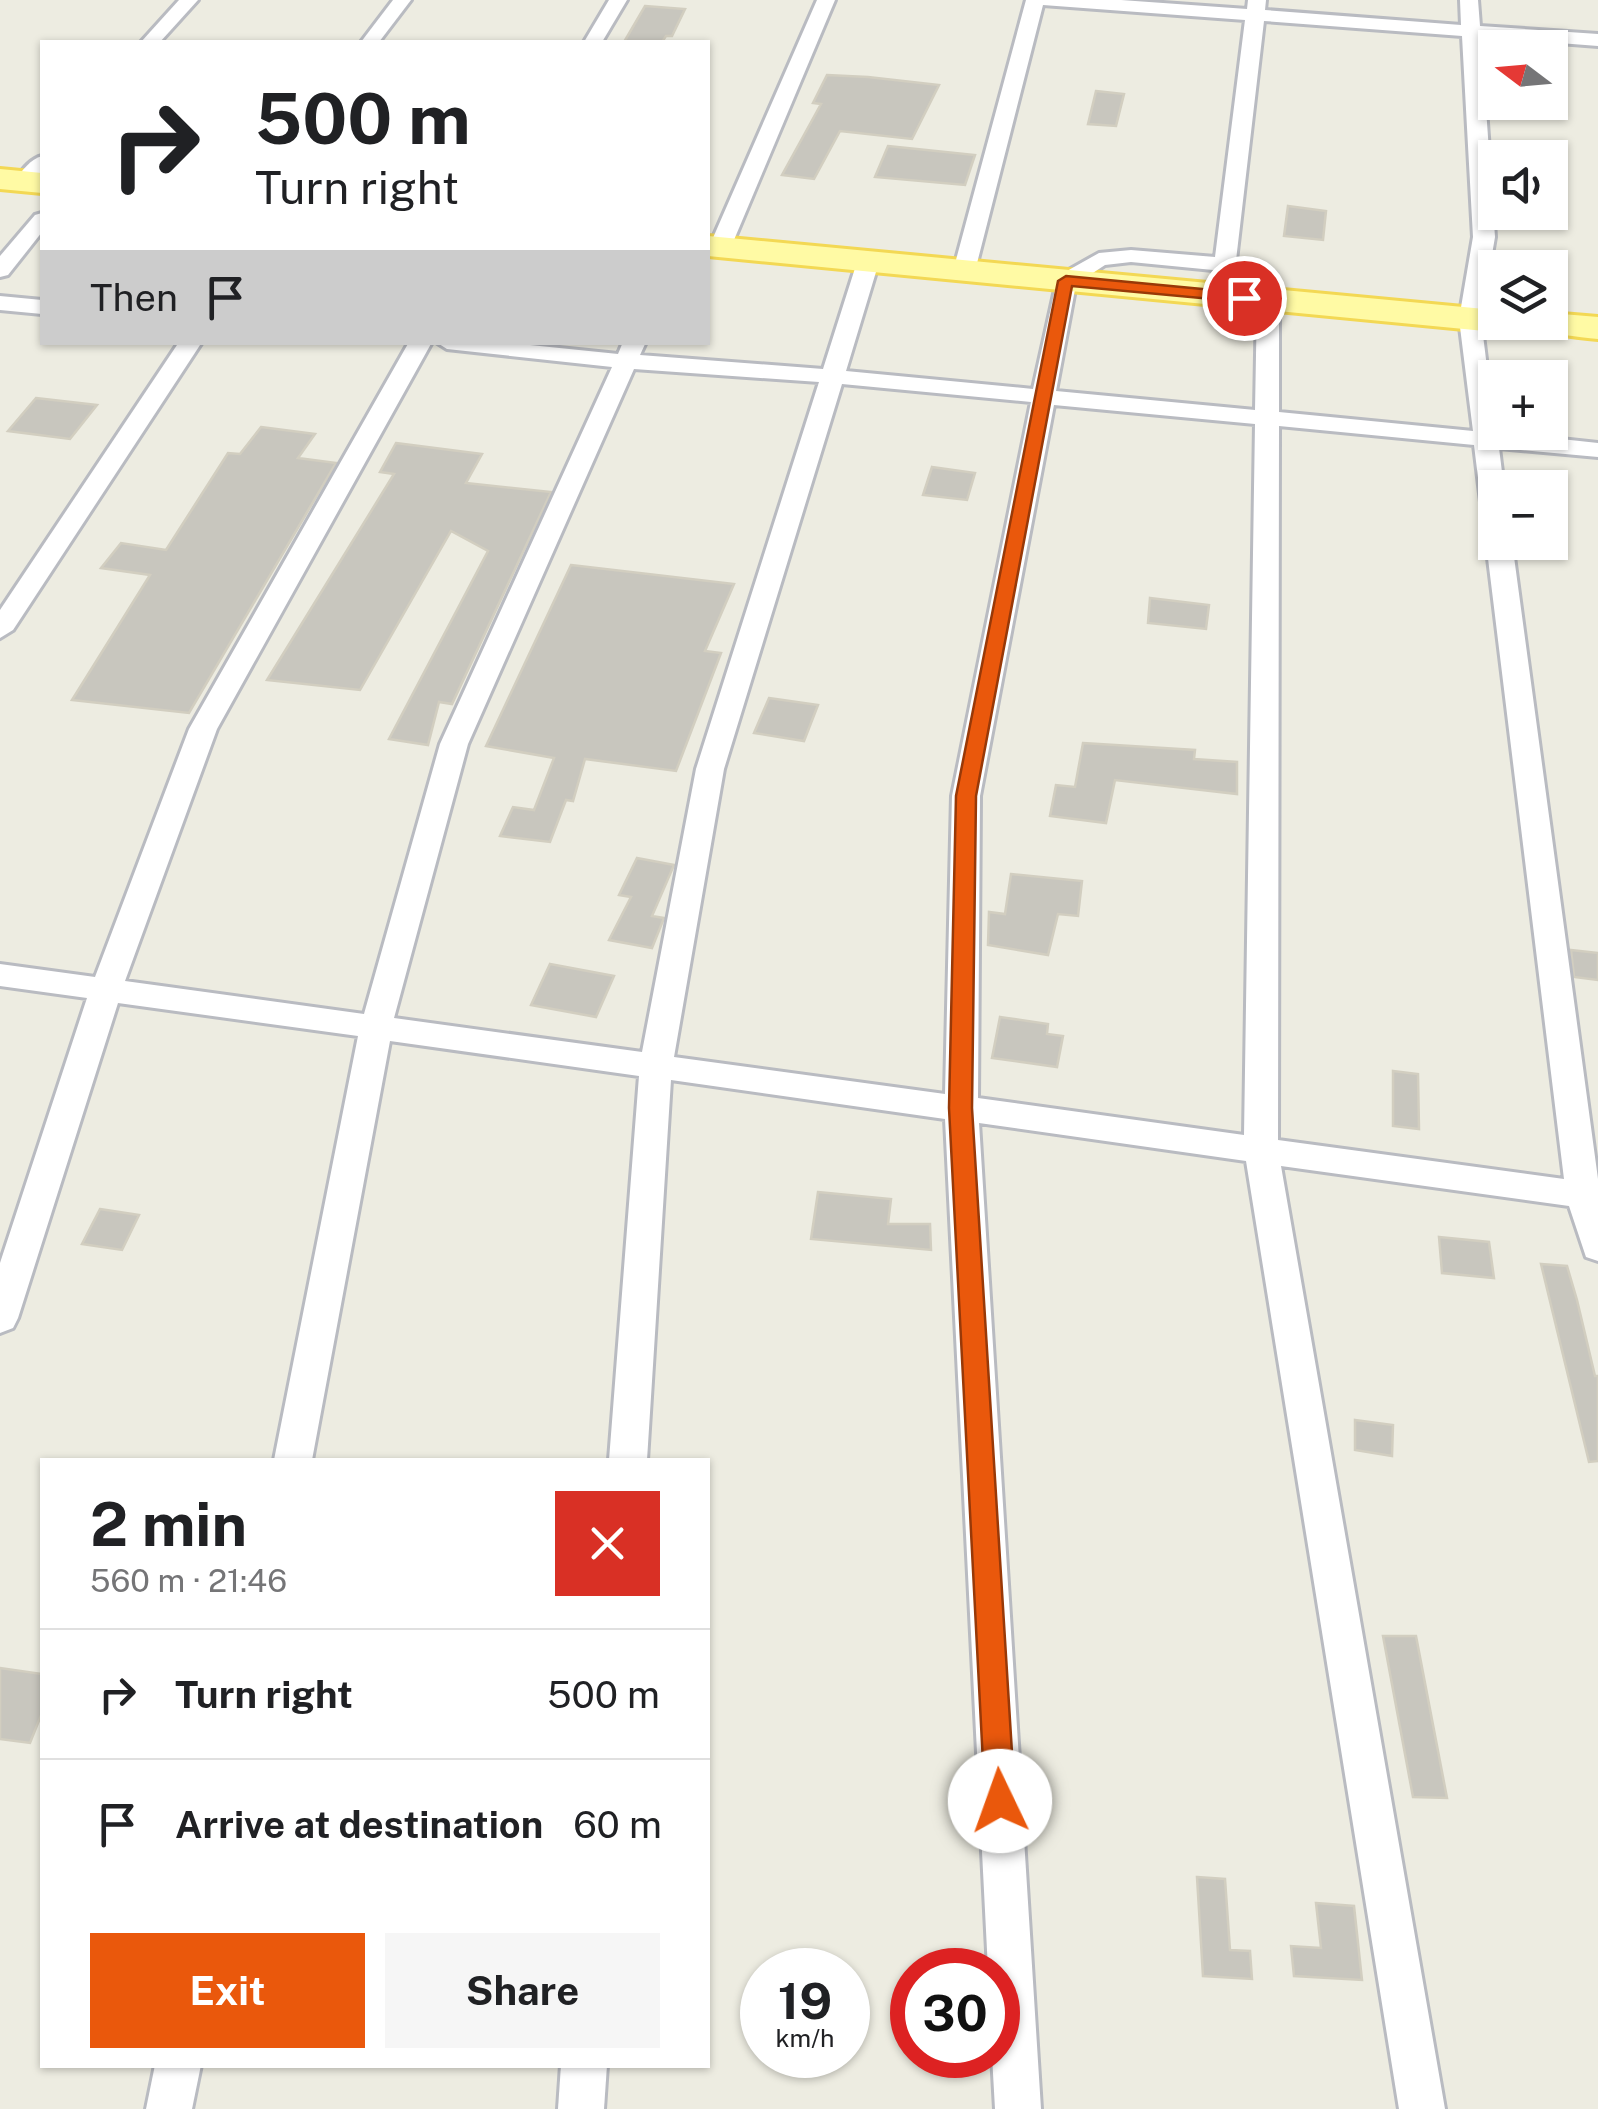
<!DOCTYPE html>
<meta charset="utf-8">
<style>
body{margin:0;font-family:"Public Sans",sans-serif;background:#f6f6f6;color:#202124;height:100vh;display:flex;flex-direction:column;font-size:38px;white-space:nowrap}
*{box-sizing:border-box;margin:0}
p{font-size:32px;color:#757577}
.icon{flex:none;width:55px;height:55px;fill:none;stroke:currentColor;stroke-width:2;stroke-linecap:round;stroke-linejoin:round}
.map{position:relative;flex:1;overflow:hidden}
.drawer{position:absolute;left:40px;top:1458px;width:670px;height:610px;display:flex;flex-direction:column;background:#fff;border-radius:0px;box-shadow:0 2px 8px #0004}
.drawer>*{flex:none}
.hud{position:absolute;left:40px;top:40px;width:670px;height:305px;border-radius:0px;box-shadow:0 2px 8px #0004;background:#fff;color:#202124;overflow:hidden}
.needle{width:65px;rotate:286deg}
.controls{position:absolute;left:1478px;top:30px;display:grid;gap:20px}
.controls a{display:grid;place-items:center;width:90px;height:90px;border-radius:0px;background:#fff;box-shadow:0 2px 8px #0004;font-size:50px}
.speed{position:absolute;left:740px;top:1948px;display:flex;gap:20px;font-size:50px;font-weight:700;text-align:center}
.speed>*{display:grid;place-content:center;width:130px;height:130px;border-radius:50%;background:#fff;box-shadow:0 2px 8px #0004;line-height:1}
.speed small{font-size:25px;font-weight:400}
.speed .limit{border:15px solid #d22;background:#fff;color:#111}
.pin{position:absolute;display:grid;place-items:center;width:85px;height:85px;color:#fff;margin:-42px;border:5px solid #fff;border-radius:50%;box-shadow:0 2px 10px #0007}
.me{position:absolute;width:110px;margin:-55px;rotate:357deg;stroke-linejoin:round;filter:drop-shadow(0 0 8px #0008)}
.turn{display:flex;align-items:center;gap:35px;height:210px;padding:0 50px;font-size:45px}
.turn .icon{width:130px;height:130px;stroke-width:2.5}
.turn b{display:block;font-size:70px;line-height:85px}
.then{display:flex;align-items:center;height:95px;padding:0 50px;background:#0003;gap:20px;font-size:38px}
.round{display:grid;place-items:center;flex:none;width:105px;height:105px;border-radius:0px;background:#f6f6f6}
.summary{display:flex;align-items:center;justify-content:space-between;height:170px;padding:0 50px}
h1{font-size:60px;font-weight:700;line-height:75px}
.cta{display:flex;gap:20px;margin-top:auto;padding:20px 50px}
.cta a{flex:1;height:115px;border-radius:0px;background:#ea580c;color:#fff;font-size:40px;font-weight:700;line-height:115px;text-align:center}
.cta a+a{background:#f6f6f6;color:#202124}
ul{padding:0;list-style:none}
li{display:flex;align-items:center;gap:30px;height:130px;padding:0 50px;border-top:2px solid #e0e0e0}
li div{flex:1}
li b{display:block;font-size:38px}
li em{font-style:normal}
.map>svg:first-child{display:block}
.building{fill:#c8c6be;stroke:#d2cec0;stroke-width:2.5}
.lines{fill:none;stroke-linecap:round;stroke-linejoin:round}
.street-casing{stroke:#b9bbc1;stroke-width:6}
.primary-casing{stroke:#f3d854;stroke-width:6}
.street{fill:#fff;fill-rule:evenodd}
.primary{fill:#fffaa4;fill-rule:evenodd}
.route{fill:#ea580c;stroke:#983908;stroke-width:2.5}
</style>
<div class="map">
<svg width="1598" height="2109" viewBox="0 0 1598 2109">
<rect width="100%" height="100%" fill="#edece1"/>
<!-- building -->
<g class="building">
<polygon points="645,6 685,9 672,36 666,36 662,42 624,42"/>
<polygon points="827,75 868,77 939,85 912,139 840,131 814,179 782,175 821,104 813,103"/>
<polygon points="1096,91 1124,94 1116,126 1088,124"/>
<polygon points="888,146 975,155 965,185 875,177"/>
<polygon points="1288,206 1326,211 1323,240 1284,236"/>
<polygon points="36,398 97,405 70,439 8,431"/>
<polygon points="261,427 315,434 298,458 336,463 189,713 72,700 150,575 101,568 121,543 166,550 228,453 240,454"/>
<polygon points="396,443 482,454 466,483 551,492 452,704 439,702 428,745 389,739 488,551 451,531 360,690 267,680 394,474 380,472"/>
<polygon points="932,467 975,473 967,500 923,495"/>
<polygon points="571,565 734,584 705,651 721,653 676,771 585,759 573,801 566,800 550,842 500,836 513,807 534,810 554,758 486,746"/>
<polygon points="1150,598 1209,605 1206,629 1148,623"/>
<polygon points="769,698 818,705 804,741 754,733"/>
<polygon points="1083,743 1195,750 1194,759 1237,762 1237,794 1115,780 1106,823 1050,816 1056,785 1075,787"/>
<polygon points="637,858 674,865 652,916 664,918 652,948 609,940 631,897 619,895"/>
<polygon points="1011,874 1082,881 1078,916 1058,914 1048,955 988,945 989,912 1005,914"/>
<polygon points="1571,950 1598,953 1598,980 1574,977"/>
<polygon points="550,964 614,976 596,1017 531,1005"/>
<polygon points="1000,1017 1048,1024 1047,1034 1063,1036 1057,1067 992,1058"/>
<polygon points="1393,1071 1418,1074 1419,1129 1393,1126"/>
<polygon points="818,1192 891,1199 888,1224 930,1224 931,1250 811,1239"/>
<polygon points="100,1209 139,1215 122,1250 82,1244"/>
<polygon points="1439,1237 1489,1242 1494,1278 1442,1273"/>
<polygon points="1541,1264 1567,1266 1577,1300 1595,1376 1598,1376 1598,1461 1589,1462"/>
<polygon points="1355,1420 1393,1425 1392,1456 1355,1450"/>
<polygon points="1383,1636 1416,1636 1447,1798 1413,1797"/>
<polygon points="0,1668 42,1674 42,1713 30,1743 0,1739"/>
<polygon points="1197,1877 1225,1879 1230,1950 1250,1951 1252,1979 1203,1976"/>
<polygon points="1316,1903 1354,1906 1362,1980 1294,1976 1291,1946 1321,1948"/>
</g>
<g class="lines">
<defs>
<g id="street">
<polygon points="179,0 198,0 160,42 141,42"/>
<polygon points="393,0 411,0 379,42 361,42"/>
<polygon points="609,0 627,0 602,42 584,42"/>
<polygon points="817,0 835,0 731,247 720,253 712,252 709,247"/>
<path d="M1026 0H1121L1247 9 1248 0H1266L1265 10 1461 25 1460 0H1478L1480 26 1598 34V46L1481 37 1495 237 1481 319 1495 432 1598 443V457L1499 448 1504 488H1495V518L1482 510 1474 445 1279 426 1278 1140 1564 1179 1486 542 1495 535V542H1512L1598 1179V1261L1586 1257 1569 1206 1281 1166 1445 2109H1399L1246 1161 979 1123 1041 2109H995L992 2055H998V1970H988L945 1119 671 1080 647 1460H609L639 1076 390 1041 312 1460H274L358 1036 118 1003 18 1318 13 1328 0 1333V1263L87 998 0 986V964L95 977 189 729 409 342H432L217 729 125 981 364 1014 440 744 612 367 447 349 436 342H500L618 354 623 342H646L640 355 823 369 857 262 868 255 879 262 846 371 1033 389 1058 276 1099 253 1131 250 1215 257 1245 20 1043 5 975 271 964 278 956 276 953 271ZM1264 21 1462 36 1473 237 1459 319 1473 431 1279 412V300L1268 293 1257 300 1255 410 1056 391 1076 284 1105 265 1131 262 1213 270 1214 291 1222 293 1233 286ZM634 369 819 382 696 769 642 1052 394 1018 468 744ZM842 384 1031 402 952 796 945 1094 674 1057 724 769ZM1054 405 1255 424 1244 1135 978 1098 980 796Z"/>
<path d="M42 156V174L32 185H18L15 181C21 171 31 159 42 156Z"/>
<polygon points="42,213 42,232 8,275 0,277 0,256 35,215"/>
<polygon points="0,296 42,300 42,314 0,310"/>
<polygon points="179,342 202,342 13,630 0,638 0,610"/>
<polygon points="155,2065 201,2065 192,2109 146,2109"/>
<polygon points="561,2065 607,2065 604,2109 558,2109"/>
</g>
<g id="primary">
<polygon points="0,169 42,173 42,193 0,189"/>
<path d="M708 236 1495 310V322H1550V313L1598 317V339C1569 337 1519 326 1495 332L708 256Z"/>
</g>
</defs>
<!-- street casing -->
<use href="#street" class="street-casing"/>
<!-- primary casing -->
<use href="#primary" class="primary-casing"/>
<!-- street -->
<use href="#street" class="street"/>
<!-- primary -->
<use href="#primary" class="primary"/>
</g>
<!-- route -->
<polygon class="route" points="1066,276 1244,293 1252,298 1244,302 1072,286 976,796 972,1108 1015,1801 1011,1811 1000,1815 990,1811 985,1801 949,1108 956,796 1058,281"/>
</svg>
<div class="controls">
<a><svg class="needle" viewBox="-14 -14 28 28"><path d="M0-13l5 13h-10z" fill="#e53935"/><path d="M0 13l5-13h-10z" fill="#757577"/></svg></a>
<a><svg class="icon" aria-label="sound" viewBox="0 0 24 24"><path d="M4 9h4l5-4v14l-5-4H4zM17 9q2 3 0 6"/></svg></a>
<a><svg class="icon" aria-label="layers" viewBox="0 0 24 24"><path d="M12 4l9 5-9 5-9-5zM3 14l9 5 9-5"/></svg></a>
<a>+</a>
<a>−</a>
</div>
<div class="speed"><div>19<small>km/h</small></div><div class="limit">30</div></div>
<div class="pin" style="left:1244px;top:298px;background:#d93025"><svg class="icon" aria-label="arrive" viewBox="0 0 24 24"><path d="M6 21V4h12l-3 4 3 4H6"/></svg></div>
<svg class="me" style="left:1000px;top:1801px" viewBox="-20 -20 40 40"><circle r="19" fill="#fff"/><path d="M0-13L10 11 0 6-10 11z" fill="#ea580c"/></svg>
<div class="hud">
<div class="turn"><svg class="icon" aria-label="right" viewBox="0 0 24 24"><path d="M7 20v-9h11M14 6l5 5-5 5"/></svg><div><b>500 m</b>Turn right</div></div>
<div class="then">Then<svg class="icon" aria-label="arrive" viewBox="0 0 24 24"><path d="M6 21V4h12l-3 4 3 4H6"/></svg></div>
</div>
<section class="drawer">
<div class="summary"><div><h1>2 min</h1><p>560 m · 21:46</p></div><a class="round" style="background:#d93025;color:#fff"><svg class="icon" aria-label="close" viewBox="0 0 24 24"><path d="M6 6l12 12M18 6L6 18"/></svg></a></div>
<ul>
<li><svg class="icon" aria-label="right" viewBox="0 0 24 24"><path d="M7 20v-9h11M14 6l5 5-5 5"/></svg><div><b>Turn right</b></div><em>500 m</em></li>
<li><svg class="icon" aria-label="arrive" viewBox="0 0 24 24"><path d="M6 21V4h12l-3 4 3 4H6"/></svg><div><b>Arrive at destination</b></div><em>60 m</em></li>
</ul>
<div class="cta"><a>Exit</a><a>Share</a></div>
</section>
</div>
